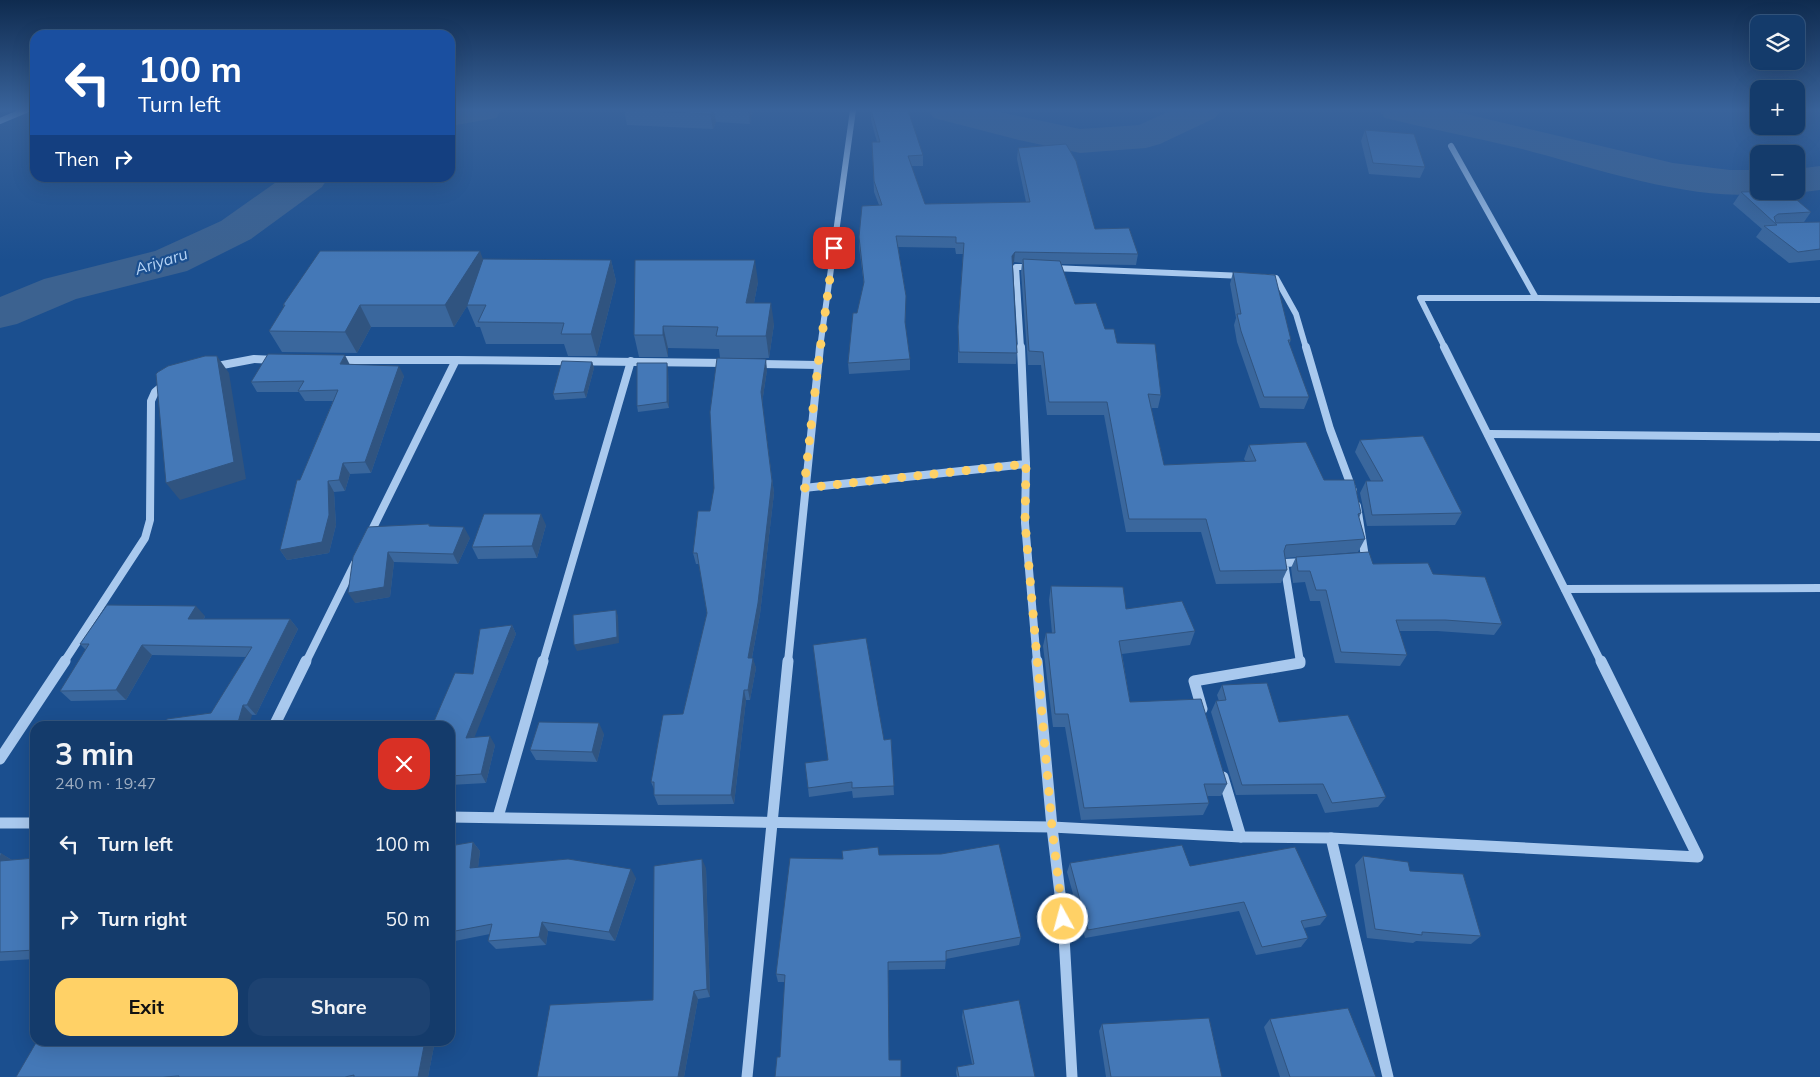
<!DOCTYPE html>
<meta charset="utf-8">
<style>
body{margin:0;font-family:Mulish,sans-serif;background:#1d4271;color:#f1f3f6;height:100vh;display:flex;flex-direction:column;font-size:19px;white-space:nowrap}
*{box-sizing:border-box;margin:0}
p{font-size:16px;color:#9dadc1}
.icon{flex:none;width:28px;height:28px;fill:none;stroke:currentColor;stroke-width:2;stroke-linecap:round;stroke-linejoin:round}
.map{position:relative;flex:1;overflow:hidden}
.drawer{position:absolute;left:30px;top:721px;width:425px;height:325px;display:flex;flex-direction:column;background:#143b6b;border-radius:15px;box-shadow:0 5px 20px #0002,0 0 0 1px #33557e}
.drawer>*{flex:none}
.top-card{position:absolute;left:30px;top:30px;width:425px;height:152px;border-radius:15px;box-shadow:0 5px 20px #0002,0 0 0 1px #33557e;background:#1a4fa0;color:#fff;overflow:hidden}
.tools{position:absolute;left:1750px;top:15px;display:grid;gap:10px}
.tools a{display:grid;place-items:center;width:55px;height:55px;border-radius:10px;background:#143b6b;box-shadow:0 5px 20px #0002,0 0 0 1px #33557e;font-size:25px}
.pin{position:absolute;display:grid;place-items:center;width:42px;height:42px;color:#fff;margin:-21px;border-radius:10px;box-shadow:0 2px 8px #0006}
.me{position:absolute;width:55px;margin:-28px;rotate:353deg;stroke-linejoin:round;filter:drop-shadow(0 0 4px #0008)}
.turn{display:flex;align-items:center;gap:18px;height:105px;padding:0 25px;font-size:22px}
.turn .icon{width:65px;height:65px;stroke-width:2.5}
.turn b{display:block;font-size:35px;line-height:42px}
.then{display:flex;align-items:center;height:48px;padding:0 25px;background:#0003;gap:10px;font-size:19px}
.round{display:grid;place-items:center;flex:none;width:52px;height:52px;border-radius:15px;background:#1d4271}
.summary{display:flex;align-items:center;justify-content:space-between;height:85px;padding:0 25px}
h1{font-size:30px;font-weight:700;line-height:38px}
.button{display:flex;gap:10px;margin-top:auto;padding:10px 25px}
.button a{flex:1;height:58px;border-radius:15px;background:#ffd166;color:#111;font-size:20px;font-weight:700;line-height:58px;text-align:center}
.button a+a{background:#1d4271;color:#f1f3f6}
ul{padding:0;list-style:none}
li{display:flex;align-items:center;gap:15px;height:75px;padding:0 25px}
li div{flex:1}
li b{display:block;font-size:19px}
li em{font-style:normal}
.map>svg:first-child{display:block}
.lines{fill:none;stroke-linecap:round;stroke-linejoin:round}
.river{fill:#3c6290;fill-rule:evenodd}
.minor-far2{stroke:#a9c9ee;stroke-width:6}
.minor-far1{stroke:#a9c9ee;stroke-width:8}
.minor{stroke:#a9c9ee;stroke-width:11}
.wall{fill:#3a679d}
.shaded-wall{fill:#305480}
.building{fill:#4478b7;stroke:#305480}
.route{stroke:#ffd166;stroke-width:9;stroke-dasharray:0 16.2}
.labels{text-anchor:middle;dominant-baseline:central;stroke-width:4.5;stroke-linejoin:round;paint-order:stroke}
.far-water-label{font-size:16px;font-style:italic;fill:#b5d3f5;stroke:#1b4f8f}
</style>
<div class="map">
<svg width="1820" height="1077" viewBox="0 0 1820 1077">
<rect width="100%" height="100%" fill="#1b4f8f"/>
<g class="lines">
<!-- river -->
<g class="river">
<polygon points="450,110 502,110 496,118 450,126"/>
<polygon points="928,110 990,110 1080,129 1139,125 1172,110 1221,110 1215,118 1160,144 1146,148 1080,153 1019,140 934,118"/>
<path d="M1379 110H1449L1673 163 1730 170H1759V191H1771C1706 207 1588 166 1522 149 1477 138 1430 129 1385 118Z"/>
<polygon points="1820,166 1820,190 1796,193 1788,191 1796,191 1796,169"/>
<polygon points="282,178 328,178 322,187 251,239 187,271 76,299 17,324 0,328 0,297 44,279 155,251 221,221"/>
</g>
<!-- minor-far2 -->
<g class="minor-far2">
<polyline points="0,121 26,110"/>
<polyline points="1052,268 1244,276"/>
<polyline points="1264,277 1276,278 1296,314 1306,348"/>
<polyline points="1536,298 1820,300"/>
<polyline points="820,348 853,110"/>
<polyline points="1021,348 1016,267 1034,267"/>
<polyline points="1445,348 1420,298 1536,298 1451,146"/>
</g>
<!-- minor-far1 -->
<g class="minor-far1">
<polyline points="1306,347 1330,429 1353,491"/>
<polyline points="1444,347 1601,662"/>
<polyline points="336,360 456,360"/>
<polyline points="755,364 818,365"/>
<polyline points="212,367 254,359 276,360"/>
<polyline points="1488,434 1820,437"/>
<polyline points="1026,464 1025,523 1037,662"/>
<polyline points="804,488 1026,464 1021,347"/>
<polyline points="1357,506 1365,557 1360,558"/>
<polyline points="369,536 456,360 727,363"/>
<polyline points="1565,589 1820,588"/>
<polyline points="64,662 145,538 150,520 151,401 155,392 167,382"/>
<polyline points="306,662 355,563"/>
<polyline points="543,662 631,361"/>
<polyline points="788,662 820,347"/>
<polyline points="1300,662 1284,563 1305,562"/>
</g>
<!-- minor -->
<g class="minor">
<polyline points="1037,661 1052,827 1063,919 1072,1077"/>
<polyline points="1202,709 1194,681 1300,663 1300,661"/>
<polyline points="274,726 306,661"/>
<polyline points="0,759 65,661"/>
<polyline points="450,817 1052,827 1241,837 1223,777"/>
<polyline points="498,817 543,661"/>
<polyline points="0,823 35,823"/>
<polyline points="1241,837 1331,838 1388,1077"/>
<polyline points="1331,838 1698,857 1601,661"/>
<polyline points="747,1077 788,661"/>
</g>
</g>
<!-- wall -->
<g class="wall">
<polygon points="624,110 752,110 750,124 716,122 713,129 627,125"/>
<polygon points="871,110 923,155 923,166 911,166 925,204 1026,202 1017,159 1018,148 1095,229 1138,254 1136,265 1061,264 1075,304 1105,329 1161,395 1158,408 1151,408 1164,465 1246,462 1244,459 1249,445 1324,480 1361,513 1359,518 1365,539 1358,552 1285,558 1287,570 1281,583 1216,584 1201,532 1126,532 1104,415 1047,415 1041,365 1028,365 1021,272 1022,263 1014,262 1012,265 1017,353 1016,364 958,363 958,327 963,254 956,254 955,248 898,247 906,296 905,325 910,359 910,370 849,374 848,363 857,313 864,285 859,247 859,237 879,205 874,192 872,142 877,142 871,120"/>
<polygon points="1365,130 1425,167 1420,178 1369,174 1361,141"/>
<polygon points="1741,192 1811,212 1804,222 1820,222 1820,260 1789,263 1756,237 1762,229 1733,204"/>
<polygon points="483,260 611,260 616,281 597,356 568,356 564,344 486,344 480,327 476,327 467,306 454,327 371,327 357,353 282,352 269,331 284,307 283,305"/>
<polygon points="1233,272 1291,340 1289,344 1309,397 1304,409 1260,408 1237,342 1234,325 1236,318 1230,284"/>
<polygon points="758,282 754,303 774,324 769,358 720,358 719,349 668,348 668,357 639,357 634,335"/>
<polygon points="592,362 594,368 586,398 555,400 553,394"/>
<polygon points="350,364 404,376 371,473 350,474 345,491 334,492 336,525 329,553 287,560 280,550 300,480 333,401 305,401 299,392 257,392 251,382"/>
<polygon points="668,369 669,408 638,412 637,406"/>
<polygon points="767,370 762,403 774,493 760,614 752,658 756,668 750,700 746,700 734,804 658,805 654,795 654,789 651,782 683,714 707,613 699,564 696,564 693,553"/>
<polygon points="1360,440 1462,513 1455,525 1367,526 1360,493 1366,481 1371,481 1355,452"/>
<polygon points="429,524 430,526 470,538 458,564 394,562 390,597 355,603 353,557"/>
<polygon points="546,525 537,558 478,559 472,547"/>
<polygon points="1296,557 1373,564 1433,574 1502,624 1494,635 1437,631 1399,631 1407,655 1400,666 1335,663 1320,601 1310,601 1305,582 1293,583 1291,568"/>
<polygon points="1051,586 1126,609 1195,631 1190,645 1122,654 1130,702 1227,784 1221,796 1207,796 1209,803 1203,815 1081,820 1065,727 1053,727 1043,646 1046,633 1052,633 1049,600"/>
<polygon points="205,616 204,619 290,619 298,629 256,715 211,713 246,657 152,655 126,700 71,701 60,691 86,650 80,644"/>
<polygon points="512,625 516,634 474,737 495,745 486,783 450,785 450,726 473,674"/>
<polygon points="1222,685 1279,722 1386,797 1378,807 1325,813 1317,794 1236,795 1211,712 1216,701 1219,701 1217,695"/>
<polygon points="604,734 597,762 536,760 530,750"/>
<polygon points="891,739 894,795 853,798 852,791 809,797 808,788 828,760 884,740"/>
<polygon points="473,842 480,851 478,867 636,878 615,941 548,931 546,945 496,949 488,941 490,934 450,942 450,846"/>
<polygon points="0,853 12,860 35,858 35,959 0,961"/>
<polygon points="879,855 1021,937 1019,945 946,959 945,969 889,970 780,1057 785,982 778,982 776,974 843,859"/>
<polygon points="1363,856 1410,871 1481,936 1471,944 1416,941 1413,943 1367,938 1355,865"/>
<polygon points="1070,863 1190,866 1327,916 1320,925 1304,928 1308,938 1301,947 1256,955 1239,911 1085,938 1067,872"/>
<polygon points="706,868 710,997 698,999 684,1077 537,1077 653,1000"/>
<polygon points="963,1010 1035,1077 957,1077 956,1073 957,1067 972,1064 962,1017"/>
<polygon points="1270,1019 1376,1077 1280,1077 1264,1027"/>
<polygon points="1102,1024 1222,1077 1106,1077 1099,1031"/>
<polygon points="435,1041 428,1077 16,1077"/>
</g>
<!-- shaded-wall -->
<g class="shaded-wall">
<polygon points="713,110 714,110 716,122 713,129 710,114"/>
<polygon points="748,110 752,110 750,124"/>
<polygon points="480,251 488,273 454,327 445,305"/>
<polygon points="1015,252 1014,262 1011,267 1012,256"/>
<polygon points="611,260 616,281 597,356 591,334"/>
<polygon points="755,260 758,282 750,324 746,303"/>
<polygon points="771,303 774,324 769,358 766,336"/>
<polygon points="360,305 371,327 357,353 345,332"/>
<polygon points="663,326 668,348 668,357 663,335"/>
<polygon points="345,355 350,365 340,364"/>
<polygon points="217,356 229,373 246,479 180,500 166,483"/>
<polygon points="766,359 767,370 762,403 774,493 760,614 750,668 748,658 761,392"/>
<polygon points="592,362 594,368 586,398 584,392"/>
<polygon points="667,363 668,369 669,408 667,402"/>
<polygon points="399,366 404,376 371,473 365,462"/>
<polygon points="343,463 350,474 345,491 339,480"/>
<polygon points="328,481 334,492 336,525 329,553 287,560 280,550"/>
<polygon points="541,514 546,525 537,558 532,546"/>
<polygon points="464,527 470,538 458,564 453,554"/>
<polygon points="388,552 394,562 390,597 355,603 348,593"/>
<polygon points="196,606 205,616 198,629 188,619"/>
<polygon points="616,610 618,616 619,643 577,651 574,645"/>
<polygon points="290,619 298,629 256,715 247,705"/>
<polygon points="512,625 516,634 471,746 466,738"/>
<polygon points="142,645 152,655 126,700 116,690"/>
<polygon points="753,658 756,668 750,700 748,690"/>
<polygon points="744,690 746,700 734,804 731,795"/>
<polygon points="243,705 252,715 249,726 237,726"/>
<polygon points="599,723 604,734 597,762 592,752"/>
<polygon points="490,736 495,745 486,783 481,774"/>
<polygon points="473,842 480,851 477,877 470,868"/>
<polygon points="1,853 16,863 0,862 0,856"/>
<polygon points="702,859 706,868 710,997 707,989"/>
<polygon points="631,869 636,878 615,941 609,932"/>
<polygon points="542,922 548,931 546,945 539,937"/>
<polygon points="694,991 698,999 684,1077 678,1077"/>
<polygon points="425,1041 435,1041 428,1077 418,1077"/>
</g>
<!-- building -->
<g class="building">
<polygon points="624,110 713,110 710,114"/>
<polygon points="871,110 908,110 923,155 908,156 925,204 1030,202 1018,148 1066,144 1076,161 1095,229 1129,228 1138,254 1015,252 1012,256 1017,353 959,352 958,327 964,243 956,243 956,237 896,236 906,296 905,322 910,359 848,363 853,313 857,313 864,282 859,237 862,206 882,205 874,181 872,142 880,142"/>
<polygon points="1365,130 1414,134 1425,167 1373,163"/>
<polygon points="1786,191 1811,212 1778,214 1774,217 1776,223 1820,222 1820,249 1798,252 1764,226 1777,225 1741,192"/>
<polygon points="320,251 480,251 445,305 360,305 345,332 269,331 285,305 283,305"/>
<polygon points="483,259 611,260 591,334 561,334 564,323 478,322 486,305 467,305"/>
<polygon points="1023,259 1060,261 1075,304 1096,303 1105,329 1114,329 1117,343 1155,344 1161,395 1148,394 1164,465 1256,461 1249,445 1306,442 1324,480 1354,480 1361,513 1358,514 1365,539 1286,545 1284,551 1287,570 1220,571 1206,519 1129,519 1107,402 1049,402 1043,352 1029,351"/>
<polygon points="635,260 755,260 746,303 771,303 766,336 716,336 718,327 663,326 663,335 634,335"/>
<polygon points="1233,272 1275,275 1291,340 1288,340 1309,397 1264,397 1241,331 1237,314 1241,314"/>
<polygon points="268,354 345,355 340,364 399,366 365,462 343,463 339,480 328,481 329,515 322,542 280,550 297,480 300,480 338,390 298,391 304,381 251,382"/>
<polygon points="205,356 217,356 234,462 166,483 156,374 158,372 168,366"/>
<polygon points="717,358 766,359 761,392 772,481 758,603 748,658 753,658 748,690 744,690 731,795 654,795 654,782 651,782 663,715 683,714 707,613 697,553 693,553 698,511 710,511 714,488 710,412"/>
<polygon points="562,361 592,362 584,392 553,394"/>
<polygon points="637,363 667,363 667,402 637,406"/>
<polygon points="1423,436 1462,513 1372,515 1366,481 1383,481 1360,440"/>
<polygon points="484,514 541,514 532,546 472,547"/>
<polygon points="429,524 429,526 464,527 453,554 388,552 384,587 348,593 353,557 368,527"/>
<polygon points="1369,552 1373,564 1428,563 1433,574 1485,577 1502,624 1445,620 1396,620 1407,655 1341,652 1326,590 1316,590 1310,571 1298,571 1296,557"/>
<polygon points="1051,586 1123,587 1126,609 1182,601 1195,631 1119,641 1130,702 1201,699 1227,784 1204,784 1209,803 1084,808 1068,714 1055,714 1046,633 1055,633"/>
<polygon points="107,605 196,606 188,619 290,619 247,705 243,705 237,726 164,726 167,719 211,713 252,647 142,645 116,690 60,691 89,644 80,644"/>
<polygon points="616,610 617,637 574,645 573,615"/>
<polygon points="512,625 466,738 490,736 481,774 450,776 450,726 432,726 455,673 473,674 480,629"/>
<polygon points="866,638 884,740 891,739 894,786 852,788 852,782 808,788 805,763 828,760 813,645"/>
<polygon points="1267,683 1279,722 1348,715 1386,797 1332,803 1323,784 1242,785 1216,701 1226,700 1222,685"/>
<polygon points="539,722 599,723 592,752 530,750"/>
<polygon points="473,842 470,868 568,859 631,869 609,932 542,922 539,937 488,941 492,924 450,932 450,846"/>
<polygon points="999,844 1021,937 946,951 946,961 888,962 889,1060 901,1060 901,1077 775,1077 777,1057 780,1057 785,975 776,974 790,858 843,859 842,851 878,847 879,855 941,854"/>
<polygon points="1182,845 1190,866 1295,847 1327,916 1301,921 1308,938 1262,947 1244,902 1088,930 1070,863"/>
<polygon points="1363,856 1408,862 1410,871 1463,874 1481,936 1422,932 1422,935 1375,929"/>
<polygon points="35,858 35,950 0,952 0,861"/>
<polygon points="702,859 707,989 694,991 678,1077 537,1077 550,1005 653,1000 654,866"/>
<polygon points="1019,1000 1035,1077 959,1077 957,1067 974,1064 963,1010"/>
<polygon points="1348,1008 1376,1077 1290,1077 1270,1019"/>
<polygon points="1209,1018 1222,1077 1111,1077 1102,1024"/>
<polygon points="37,1041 425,1041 418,1077 354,1077 354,1075 345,1077 179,1077 179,1076 163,1077 16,1077"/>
</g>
<!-- sky -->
<linearGradient id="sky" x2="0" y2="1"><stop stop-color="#0f2b4f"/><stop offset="0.42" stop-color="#39639b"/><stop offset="1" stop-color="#39639b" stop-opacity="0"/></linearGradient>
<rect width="1820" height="261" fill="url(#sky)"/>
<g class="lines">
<!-- route -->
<polyline class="route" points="834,248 818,365 804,488 1026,464 1025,522 1052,827 1063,919"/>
</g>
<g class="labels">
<!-- far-water labels -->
<g class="far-water-label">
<text transform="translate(161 261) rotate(-18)">Ariyaru</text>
</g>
</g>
</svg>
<div class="tools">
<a><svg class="icon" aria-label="layers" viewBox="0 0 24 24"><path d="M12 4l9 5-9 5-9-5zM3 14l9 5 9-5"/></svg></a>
<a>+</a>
<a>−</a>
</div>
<div class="pin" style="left:834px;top:248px;background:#d93025"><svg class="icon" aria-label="arrive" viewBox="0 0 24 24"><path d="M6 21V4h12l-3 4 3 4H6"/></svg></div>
<svg class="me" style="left:1063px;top:919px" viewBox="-20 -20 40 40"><circle r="17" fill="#ffd166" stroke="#fff" stroke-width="3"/><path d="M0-11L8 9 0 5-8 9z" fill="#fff"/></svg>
<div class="top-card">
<div class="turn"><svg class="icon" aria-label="left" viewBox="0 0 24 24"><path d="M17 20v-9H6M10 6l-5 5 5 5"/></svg><div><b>100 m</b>Turn left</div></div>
<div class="then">Then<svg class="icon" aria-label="right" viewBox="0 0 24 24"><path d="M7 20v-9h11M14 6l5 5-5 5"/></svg></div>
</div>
<section class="drawer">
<div class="summary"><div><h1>3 min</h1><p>240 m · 19:47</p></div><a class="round" style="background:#d93025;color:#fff"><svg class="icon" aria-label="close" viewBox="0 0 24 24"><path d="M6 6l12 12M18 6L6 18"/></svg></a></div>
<ul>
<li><svg class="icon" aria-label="left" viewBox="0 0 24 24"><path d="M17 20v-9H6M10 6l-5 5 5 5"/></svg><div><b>Turn left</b></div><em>100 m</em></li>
<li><svg class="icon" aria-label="right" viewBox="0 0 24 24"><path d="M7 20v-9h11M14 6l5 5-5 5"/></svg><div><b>Turn right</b></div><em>50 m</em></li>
</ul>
<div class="button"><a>Exit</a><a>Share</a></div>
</section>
</div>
